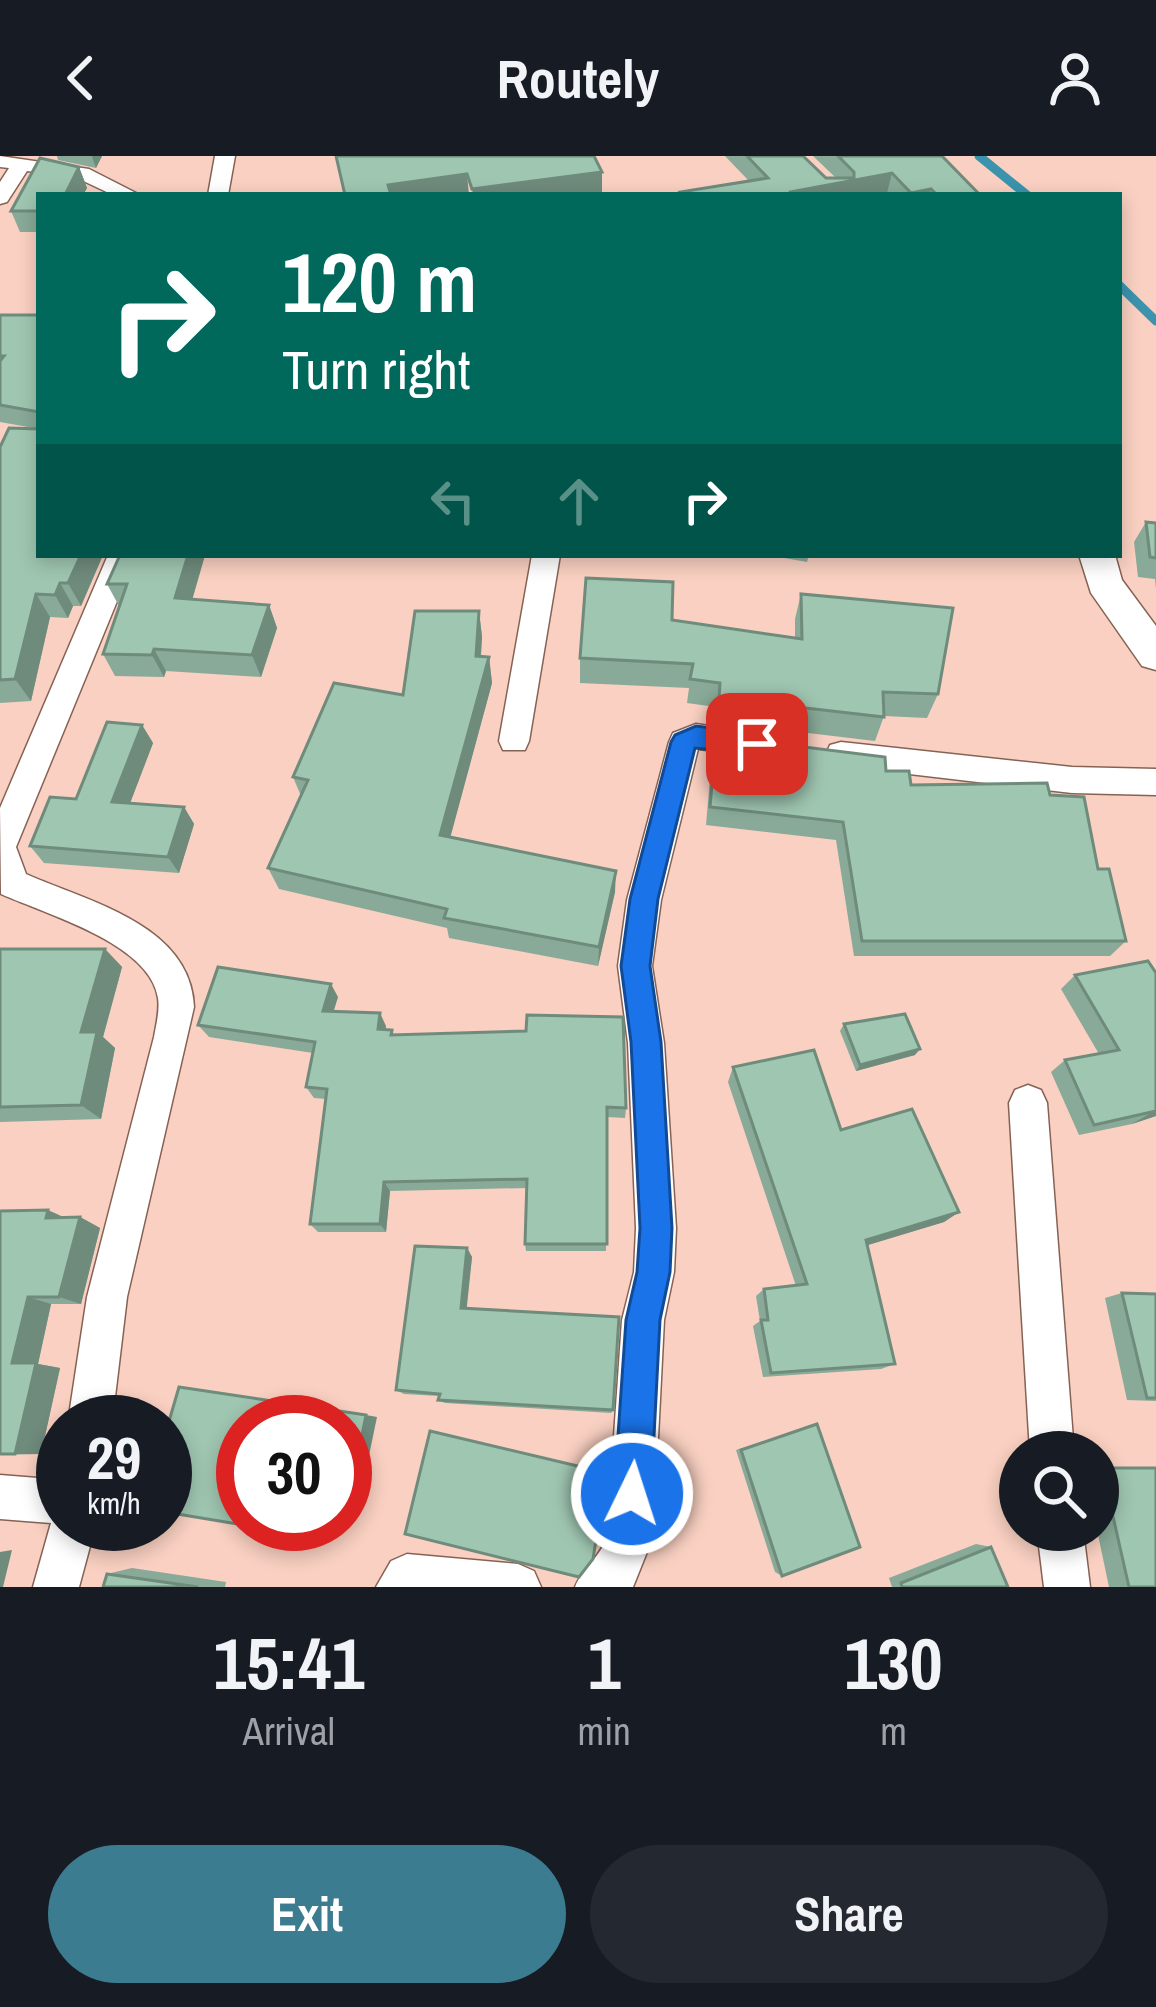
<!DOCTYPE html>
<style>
body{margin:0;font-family:"Archivo Narrow",sans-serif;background:#242831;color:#f1f3f6;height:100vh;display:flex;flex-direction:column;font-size:45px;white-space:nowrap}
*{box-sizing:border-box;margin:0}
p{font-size:39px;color:#9ea1a6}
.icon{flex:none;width:66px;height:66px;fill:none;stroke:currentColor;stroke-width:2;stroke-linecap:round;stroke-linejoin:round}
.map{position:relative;height:1431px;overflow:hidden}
.details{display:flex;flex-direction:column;background:#171b24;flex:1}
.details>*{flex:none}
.guide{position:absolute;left:36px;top:36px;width:1086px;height:366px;border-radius:0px;box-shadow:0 6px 18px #0003;background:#00695c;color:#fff;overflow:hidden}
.fabs{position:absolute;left:999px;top:1275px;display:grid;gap:24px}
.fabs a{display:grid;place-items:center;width:120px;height:120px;border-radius:50%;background:#171b24;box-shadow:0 6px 18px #0003;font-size:60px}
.speed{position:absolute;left:36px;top:1239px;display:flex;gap:24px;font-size:60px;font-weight:700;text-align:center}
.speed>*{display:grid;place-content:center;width:156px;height:156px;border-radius:50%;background:#171b24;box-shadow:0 6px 18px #0003;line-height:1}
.speed small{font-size:30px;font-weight:400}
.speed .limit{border:18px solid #d22;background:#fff;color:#111}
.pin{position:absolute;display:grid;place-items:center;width:102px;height:102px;color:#fff;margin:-51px;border-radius:24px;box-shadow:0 6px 18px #0006}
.me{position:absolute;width:132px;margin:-66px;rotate:4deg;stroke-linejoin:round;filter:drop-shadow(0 0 9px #0008)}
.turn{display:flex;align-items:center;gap:42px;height:252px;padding:0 48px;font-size:54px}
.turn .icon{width:156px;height:156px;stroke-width:2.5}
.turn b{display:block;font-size:84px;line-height:102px}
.lanes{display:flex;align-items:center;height:114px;padding:0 48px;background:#0003;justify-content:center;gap:60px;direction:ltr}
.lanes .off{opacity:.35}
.eta{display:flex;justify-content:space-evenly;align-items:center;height:204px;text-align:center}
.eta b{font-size:72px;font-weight:700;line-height:84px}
.button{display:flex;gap:24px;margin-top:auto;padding:24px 48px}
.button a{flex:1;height:138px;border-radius:72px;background:#3c7c90;color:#fff;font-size:48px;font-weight:700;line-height:138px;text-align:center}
.button a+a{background:#242831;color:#f1f3f6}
header{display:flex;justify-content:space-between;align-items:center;height:156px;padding:0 48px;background:#171b24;font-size:54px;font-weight:700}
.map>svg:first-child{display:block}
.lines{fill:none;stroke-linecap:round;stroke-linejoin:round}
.stream{stroke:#3b93ad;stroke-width:9}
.street-casing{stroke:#866255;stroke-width:3}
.secondary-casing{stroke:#866255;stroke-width:3}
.street{fill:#fff;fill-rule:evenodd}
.secondary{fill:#fff;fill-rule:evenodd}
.wall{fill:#89aa98}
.shaded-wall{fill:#6f8b7c}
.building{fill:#9fc6b1;stroke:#6f8b7c;stroke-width:3}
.route{fill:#1a73e8;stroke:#114b97;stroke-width:3}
</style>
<header><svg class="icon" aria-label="back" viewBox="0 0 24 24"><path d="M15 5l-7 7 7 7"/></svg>Routely<svg class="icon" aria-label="person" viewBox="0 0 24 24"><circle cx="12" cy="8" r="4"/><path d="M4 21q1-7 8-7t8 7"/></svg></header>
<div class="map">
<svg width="1156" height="1431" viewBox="0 0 1156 1431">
<rect width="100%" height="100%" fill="#f9d0c1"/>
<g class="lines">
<!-- stream -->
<g class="stream">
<polyline points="979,0 1027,39"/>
<polyline points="1119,129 1156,165"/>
</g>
<defs>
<g id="street">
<polygon points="0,0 89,13 140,39 113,39 77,22 27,15 7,46 0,48 0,26 9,12 0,11"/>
<polygon points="215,0 235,0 228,39 208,39"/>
<path d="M108 399H136L16 691 26 718C86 745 191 768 194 851L127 1141 112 1266H68L87 1141 154 881C156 869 160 855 158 842 150 787 45 758 1 738L0 652Z"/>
<polygon points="532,399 560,399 529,585 525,594 503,594 499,585"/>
<path d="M696 568 771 579 775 588 771 597 760 600 698 593 661 744 652 810 664 887 676 1072 674 1116 664 1164 653 1381 633 1431H575C583 1411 600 1402 607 1381L622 1164 634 1116 636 1072 628 887 618 810 627 744 669 586 673 577Z"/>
<polygon points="841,586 1072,611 1156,613 1156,639 1072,637 841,610 830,607 826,598 830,589"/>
<polygon points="1028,929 1041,934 1047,947 1074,1296 1030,1296 1009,947 1015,934"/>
<polygon points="0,1319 63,1324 63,1368 96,1368 79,1431 33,1431 51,1367 0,1363"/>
<polygon points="1037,1374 1083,1374 1090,1431 1044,1431"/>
<polygon points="407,1398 518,1408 534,1415 541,1431 376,1431 391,1405"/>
</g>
<polygon id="secondary" points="1079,399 1115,399 1122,424 1156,470 1156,514 1142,510 1091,437"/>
</defs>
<!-- street casing -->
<use href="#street" class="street-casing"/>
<!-- secondary casing -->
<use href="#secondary" class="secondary-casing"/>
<!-- street -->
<use href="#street" class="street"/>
<!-- secondary -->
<use href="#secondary" class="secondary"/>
</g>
<!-- wall -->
<g class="wall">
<polygon points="57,0 102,0 96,12 58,4"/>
<polygon points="725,0 803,0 826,22 836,22 813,0 942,0 980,39 889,39 887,37 875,39 680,39 680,36 749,25"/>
<polygon points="40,2 79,11 87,32 83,39 39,39 39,76 20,76 11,55"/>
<polygon points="0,159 39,159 39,273 0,266"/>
<polygon points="0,291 39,399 103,399 81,450 73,450 68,462 50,461 31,545 0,547"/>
<polygon points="1146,366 1156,367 1156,433 1155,423 1138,421 1134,386"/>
<polygon points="205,399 192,444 269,449 277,472 261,521 166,515 164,521 115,520 103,498 119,450 107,428"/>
<polygon points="767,399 809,399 807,406"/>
<polygon points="801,438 938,538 927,562 884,560 875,585 715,566 716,551 687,547 689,532 580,527 580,502 672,464 795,482 795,463"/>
<polygon points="479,455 482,481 481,500 489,501 492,527 450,681 615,736 598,810 449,782 447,772 279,733 268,712 301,640 293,621 403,539"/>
<polygon points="142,569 153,587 130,647 184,651 194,668 179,717 44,707 30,690 76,643"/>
<polygon points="716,580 886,615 911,629 1050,639 1126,785 1110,800 854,800 836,684 706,669 712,599"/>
<polygon points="0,793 105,793 122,811 103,881 115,892 101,963 0,966"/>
<polygon points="1156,817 1156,960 1132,968 1079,979 1051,916 1065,904 1099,898 1061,833 1075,819"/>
<polygon points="338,841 333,855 386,870 385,874 392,874 394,879 626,952 625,962 607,961 606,1095 526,1095 525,1088 527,1032 390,1035 386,1076 318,1076 310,1068 326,943 314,942 306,931 313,897 209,881 198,869"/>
<polygon points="844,868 915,899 856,915 840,875"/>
<polygon points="733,911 841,974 959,1056 944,1066 867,1089 895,1208 881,1213 763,1221 753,1170 760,1165 756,1140 764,1133 796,1130 728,926"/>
<polygon points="0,1054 65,1062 80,1061 100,1072 81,1148 51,1148 38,1208 60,1212 41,1298 0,1299"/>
<polygon points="467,1092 472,1101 466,1152 613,1254 611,1257 445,1247 438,1244 439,1240 404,1238 396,1234"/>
<polygon points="1122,1137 1156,1138 1156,1245 1127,1244 1105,1142"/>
<polygon points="817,1268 782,1420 775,1416 736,1294"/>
<polygon points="1098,1312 1156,1312 1156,1431 1109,1431 1097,1374"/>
<polygon points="976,1388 991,1391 1008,1431 892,1431 889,1422"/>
<polygon points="132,1412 226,1426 225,1431 103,1431 107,1418"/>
</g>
<!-- shaded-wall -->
<g class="shaded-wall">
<polygon points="93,0 102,0 96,12 92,1"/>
<polygon points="79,11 87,32 83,39 65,39"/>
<polygon points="602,16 602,36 579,39 473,39 472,33"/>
<polygon points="892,17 887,37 875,39 789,39 790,36"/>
<polygon points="467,18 469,39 389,39 388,29"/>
<polygon points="931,33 929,39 910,39 911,37"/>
<polygon points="81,399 103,399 81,450 68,427"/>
<polygon points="188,399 205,399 186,465 175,442"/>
<polygon points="60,427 73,450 68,462 55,439"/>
<polygon points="36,438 50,461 31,545 15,523"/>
<polygon points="269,449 277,472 261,521 252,499"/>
<polygon points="479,455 482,481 479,525 476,500"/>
<polygon points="154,493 166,515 164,521 152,499"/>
<polygon points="489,501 492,527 445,701 440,679"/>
<polygon points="142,569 153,587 124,663 112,646"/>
<polygon points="184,651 194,668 179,717 168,701"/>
<polygon points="616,715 615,736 598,810 599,791"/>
<polygon points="105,793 122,811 103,881 115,892 101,963 81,949 81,876"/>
<polygon points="331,828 338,841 330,867 323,855"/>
<polygon points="380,857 386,870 383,886 378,873"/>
<polygon points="920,893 915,899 856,915 860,909"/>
<polygon points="1156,955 1156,960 1132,968 1149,958"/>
<polygon points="384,1026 390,1035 386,1076 380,1068"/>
<polygon points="48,1054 70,1064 46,1062"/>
<polygon points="959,1056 944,1066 855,1093 866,1084"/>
<polygon points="80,1061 100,1072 81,1148 59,1141"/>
<polygon points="467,1092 472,1101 466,1159 461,1152"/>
<polygon points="28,1141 51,1148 38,1208 60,1212 41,1298 15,1298 12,1207"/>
<polygon points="366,1259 377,1261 362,1333 351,1334"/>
<polygon points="325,1368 337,1368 335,1378 322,1382"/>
<polygon points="12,1394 3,1431 0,1431 0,1396"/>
</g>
<!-- building -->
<g class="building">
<polygon points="336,0 594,0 602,16 472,33 467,18 388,29 391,39 345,39"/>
<polygon points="747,0 803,0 826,22 854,22 854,16 838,0 942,0 980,39 937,39 931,33 911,37 892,17 790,36 789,39 682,39 680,36 768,22"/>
<polygon points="40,2 79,11 65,39 39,39 39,55 11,55"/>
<polygon points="0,159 39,159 39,256 0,249 0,205 4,200 0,200"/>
<polygon points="9,272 39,273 39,399 81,399 68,427 60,427 55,439 36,438 15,523 0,524 0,291"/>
<polygon points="1146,366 1156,367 1156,402 1150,401"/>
<polygon points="120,399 188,399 175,442 269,449 252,499 154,493 152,499 103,498 127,428 107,428"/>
<polygon points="586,422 673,426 672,464 802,483 801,438 953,452 938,538 883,536 884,561 719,542 720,527 690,523 693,508 580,502"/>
<polygon points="415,455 479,455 476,500 489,501 440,679 616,715 599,791 444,762 447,753 268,712 308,624 293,621 334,527 403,539"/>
<polygon points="107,566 142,569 112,646 184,651 168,701 30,690 50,641 76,643"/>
<polygon points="716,580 885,601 886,615 909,615 911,629 1047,627 1050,639 1084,641 1098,713 1109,713 1126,785 862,785 843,666 710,651"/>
<polygon points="0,793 105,793 81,876 97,876 81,949 0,951"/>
<polygon points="1148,805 1156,817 1156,955 1094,969 1065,904 1119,894 1075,819"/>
<polygon points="218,811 331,828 323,855 380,857 378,873 392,874 391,879 526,875 527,859 623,861 626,952 607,951 607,1088 525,1088 527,1023 384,1026 380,1068 310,1068 327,933 306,931 315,886 198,869"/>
<polygon points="905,858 920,893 860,909 844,868"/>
<polygon points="814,894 841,974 912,953 959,1056 866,1084 895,1208 771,1217 761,1164 768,1164 764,1133 807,1128 733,911"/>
<polygon points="48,1054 46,1062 80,1061 59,1141 28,1141 12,1207 36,1207 15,1298 0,1298 0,1055"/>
<polygon points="415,1090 467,1092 461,1152 619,1161 613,1254 438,1244 440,1238 396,1234"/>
<polygon points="1122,1137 1156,1138 1156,1242 1147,1242"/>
<polygon points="179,1231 366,1259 351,1334 345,1333 345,1266 243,1266 243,1368 325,1368 322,1382 165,1356 165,1279"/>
<polygon points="817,1268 860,1391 782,1420 741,1294"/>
<polygon points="430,1275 607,1317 593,1403 579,1421 405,1378"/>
<polygon points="1102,1312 1156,1312 1156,1431 1129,1431"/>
<polygon points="991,1391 1008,1431 902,1431 901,1427"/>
<polygon points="107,1418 198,1431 103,1431"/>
</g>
<!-- route -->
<polygon class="route" points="696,570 757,578 770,588 757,598 695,592 658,743 650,810 661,886 672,1072 670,1116 660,1164 651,1338 645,1351 632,1356 619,1351 614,1338 626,1164 637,1116 640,1072 631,886 621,810 630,743 671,586 675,579"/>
</svg>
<div class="fabs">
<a><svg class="icon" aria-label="search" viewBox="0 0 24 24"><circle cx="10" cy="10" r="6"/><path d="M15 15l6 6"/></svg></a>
</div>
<div class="speed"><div>29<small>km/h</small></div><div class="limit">30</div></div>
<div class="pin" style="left:757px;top:588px;background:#d93025"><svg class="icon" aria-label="arrive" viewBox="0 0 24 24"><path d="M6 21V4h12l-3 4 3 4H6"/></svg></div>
<svg class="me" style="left:632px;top:1338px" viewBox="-20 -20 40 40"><circle r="17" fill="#1a73e8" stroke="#fff" stroke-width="3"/><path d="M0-11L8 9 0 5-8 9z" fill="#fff"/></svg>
<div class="guide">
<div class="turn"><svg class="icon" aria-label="right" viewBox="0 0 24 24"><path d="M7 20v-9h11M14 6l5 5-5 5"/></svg><div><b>120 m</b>Turn right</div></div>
<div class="lanes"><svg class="icon off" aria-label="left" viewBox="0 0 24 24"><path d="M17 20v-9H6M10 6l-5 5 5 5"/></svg><svg class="icon off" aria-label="ahead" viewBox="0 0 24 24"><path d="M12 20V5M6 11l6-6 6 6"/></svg><svg class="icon" aria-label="right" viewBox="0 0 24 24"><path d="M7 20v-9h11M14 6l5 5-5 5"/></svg></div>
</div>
</div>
<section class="details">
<div class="eta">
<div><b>15:41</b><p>Arrival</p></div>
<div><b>1</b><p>min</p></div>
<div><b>130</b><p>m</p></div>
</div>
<div class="button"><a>Exit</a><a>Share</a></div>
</section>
